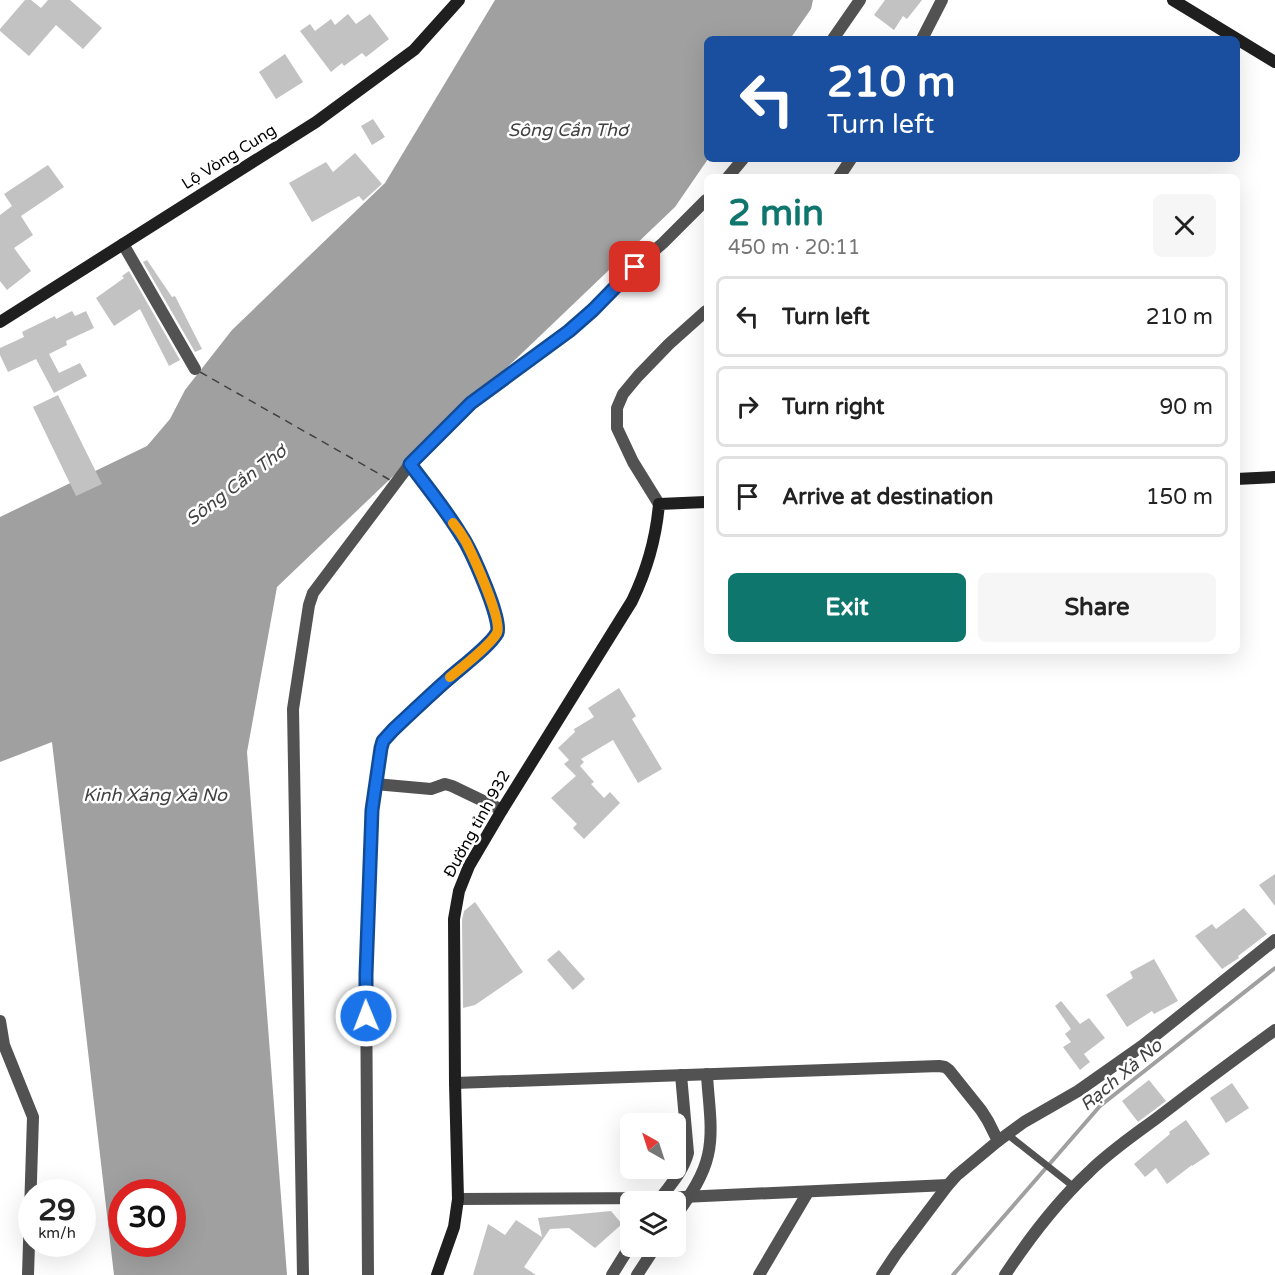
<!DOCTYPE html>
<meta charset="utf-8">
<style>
body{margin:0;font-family:"Varela Round",sans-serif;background:#f6f6f6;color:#222;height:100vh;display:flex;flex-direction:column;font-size:22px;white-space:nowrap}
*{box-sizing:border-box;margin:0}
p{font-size:20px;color:#767676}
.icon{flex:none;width:33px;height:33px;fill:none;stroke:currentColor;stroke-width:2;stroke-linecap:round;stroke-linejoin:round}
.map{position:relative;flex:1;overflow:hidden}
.panel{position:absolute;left:704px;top:174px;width:536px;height:480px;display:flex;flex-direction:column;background:#fff;border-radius:9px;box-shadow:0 6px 24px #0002}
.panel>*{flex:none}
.hud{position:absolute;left:704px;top:36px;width:536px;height:126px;border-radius:9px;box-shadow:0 6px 24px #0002;background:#1a4fa0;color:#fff;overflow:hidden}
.needle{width:39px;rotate:321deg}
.controls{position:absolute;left:620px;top:1113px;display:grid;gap:12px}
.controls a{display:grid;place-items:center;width:66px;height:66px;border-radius:9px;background:#fff;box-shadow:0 6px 24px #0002;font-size:30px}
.speed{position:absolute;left:18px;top:1179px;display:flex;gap:12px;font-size:30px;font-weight:700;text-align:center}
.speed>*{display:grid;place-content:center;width:78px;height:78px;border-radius:50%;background:#fff;box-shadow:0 6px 24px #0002;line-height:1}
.speed small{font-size:15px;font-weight:400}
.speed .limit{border:9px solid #d22;background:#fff;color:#111}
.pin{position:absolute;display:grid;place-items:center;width:51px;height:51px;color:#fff;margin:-26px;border-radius:12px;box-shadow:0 3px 9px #0006}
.me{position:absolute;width:66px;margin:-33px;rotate:359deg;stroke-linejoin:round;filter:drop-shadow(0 0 4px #0008)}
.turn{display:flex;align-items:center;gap:21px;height:126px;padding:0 24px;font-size:27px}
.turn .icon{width:78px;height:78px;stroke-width:2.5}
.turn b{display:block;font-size:42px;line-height:51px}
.round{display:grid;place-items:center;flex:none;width:63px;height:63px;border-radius:9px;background:#f6f6f6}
.head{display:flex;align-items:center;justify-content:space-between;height:102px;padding:0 24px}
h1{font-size:36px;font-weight:700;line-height:45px;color:#0f766e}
.button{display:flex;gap:12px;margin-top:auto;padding:12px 24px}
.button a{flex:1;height:69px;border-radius:9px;background:#0f766e;color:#fff;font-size:24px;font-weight:700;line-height:69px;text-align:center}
.button a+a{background:#f6f6f6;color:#222}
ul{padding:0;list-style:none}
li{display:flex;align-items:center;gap:18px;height:81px;margin:0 12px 9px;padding:0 12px;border:3px solid #e0e0e0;border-radius:9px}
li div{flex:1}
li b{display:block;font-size:22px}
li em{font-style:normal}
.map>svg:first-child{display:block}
.water{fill:#a0a0a0;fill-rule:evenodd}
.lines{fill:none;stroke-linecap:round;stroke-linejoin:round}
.stream{stroke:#a0a0a0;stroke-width:4}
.ferry{stroke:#414141;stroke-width:1.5;stroke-dasharray:8 6;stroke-linecap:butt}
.building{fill:#c2c2c2}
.service{stroke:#525252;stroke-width:7}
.minor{stroke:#525252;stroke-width:12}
.tertiary{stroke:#525252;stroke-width:12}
.secondary{stroke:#1f1f1f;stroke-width:12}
.route-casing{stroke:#114b97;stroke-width:15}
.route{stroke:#1a73e8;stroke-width:10}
.slow{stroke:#f59e0b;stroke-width:10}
.labels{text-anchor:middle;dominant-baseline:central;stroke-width:5;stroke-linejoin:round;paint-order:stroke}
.street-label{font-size:16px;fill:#000;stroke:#fff}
.water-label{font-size:18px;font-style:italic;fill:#414141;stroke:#fff}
</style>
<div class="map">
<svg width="1275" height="1275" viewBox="0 0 1275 1275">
<rect width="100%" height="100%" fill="#fff"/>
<!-- water -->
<path class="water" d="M495 0H813L811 9 790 39H706V159H708L675 207 277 587 247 752 287 1275H114L52 742 0 762V517L147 446 170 419 185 390 232 330 385 183ZM122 1192H172V1244H122Z"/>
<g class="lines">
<!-- stream -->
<polyline class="stream" points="953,1275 1100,1106 1275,968"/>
<!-- ferry -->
<polyline class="ferry" points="200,372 390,480"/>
</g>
<!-- building -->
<g class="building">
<polygon points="25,0 31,0 41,8 48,0 70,0 102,28 83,49 56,25 29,56 0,31 0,29"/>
<polygon points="885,0 922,0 907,19 903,16 894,30 874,15"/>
<polygon points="348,14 356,24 370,14 389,39 366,57 362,53 344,66 342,63 331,72 300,31 310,24 315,31 331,19 335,25"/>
<polygon points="285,54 303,82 276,99 259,72"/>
<polygon points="373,119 385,137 372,145 361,126"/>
<polygon points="355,153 382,184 363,201 359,196 312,222 289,183 326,162 333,172"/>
<polygon points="48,165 64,187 21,216 33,235 14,248 31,271 7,290 0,281 0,215 12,206 4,194"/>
<polygon points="147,260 172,297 175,296 202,349 195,352 143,262"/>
<polygon points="129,271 180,360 169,366 140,309 114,326 96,298 124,278 122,276"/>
<polygon points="72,311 75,316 86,311 94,328 66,341 67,345 49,354 59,373 80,363 87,376 54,393 36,359 8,372 0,355 0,348 24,337 22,332 30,328 55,316 56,319"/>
<polygon points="58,395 102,484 76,496 33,407"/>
<polygon points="619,688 636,716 632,719 662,769 638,783 613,740 581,759 584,762 580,766 594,782 591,784 604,798 610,792 620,803 584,839 573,828 577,824 551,798 576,776 564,764 569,760 558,748 575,732 574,729 594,717 588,708"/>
<polygon points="1275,874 1275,906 1259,885"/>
<polygon points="475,902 523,972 475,1005 463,1008 462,920 464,911"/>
<polygon points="1244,908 1267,934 1238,956 1239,958 1222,969 1195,936 1212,924 1216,929"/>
<polygon points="559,950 585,979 573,990 547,960"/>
<polygon points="1154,959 1178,1001 1154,1014 1152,1011 1127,1027 1106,995 1133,978 1130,972"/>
<polygon points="1061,1001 1080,1024 1089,1018 1105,1038 1084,1054 1090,1062 1080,1070 1063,1047 1071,1042 1065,1034 1071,1029 1055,1006"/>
<polygon points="1149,1080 1166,1101 1138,1122 1122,1101"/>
<polygon points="1232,1083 1249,1108 1226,1123 1210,1098"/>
<polygon points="1186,1120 1210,1154 1192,1166 1192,1165 1167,1184 1156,1168 1145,1177 1134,1164 1170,1134 1169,1132"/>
<polygon points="611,1211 622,1224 595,1248 569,1228 550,1229 524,1267 536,1275 473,1275 488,1224 505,1235 516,1220 542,1237 538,1218"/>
</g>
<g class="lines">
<!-- service -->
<polyline class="service" points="1007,1134 1074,1187"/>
<!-- minor -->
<g class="minor">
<polyline points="833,39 860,0"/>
<polyline points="728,177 743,159"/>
<polyline points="123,244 195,369"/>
<polyline points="375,784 431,789 445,784 452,786 502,810"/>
<polyline points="455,1083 939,1066 945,1067 949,1070 981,1110 988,1121 998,1141 956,1176 948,1185 896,1254 882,1275"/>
<polyline points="998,1141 1024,1122 1078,1091 1142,1046 1275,940"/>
<polyline points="458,1199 661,1198 948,1185"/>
<path d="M659 1200C670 1185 683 1172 688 1153L681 1075"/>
<path d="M675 1217C688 1198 703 1178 708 1155 714 1129 708 1100 707 1074"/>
<polyline points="303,1275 293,709 309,605 313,593 410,464 471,403 569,331 593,310 635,267 663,243 706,200"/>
<polyline points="368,1275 366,974 372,810 381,748 383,741 393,730 473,658 496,635 498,629 497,617 490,597 467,545 461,533 410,464"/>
<polyline points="612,1275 630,1246"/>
<polyline points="637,1275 656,1246"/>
<polyline points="759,1275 808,1192"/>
<path d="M1005 1275C1028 1240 1058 1201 1089 1172 1109 1152 1134 1135 1157 1118 1196 1088 1235 1059 1275 1030"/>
</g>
<!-- tertiary -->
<g class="tertiary">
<polyline points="922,39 942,0"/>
<polyline points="839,177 851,159"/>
<polyline points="659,504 633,462 617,428 617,408 623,394 638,376 669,344 706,311"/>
<polyline points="0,1021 4,1045 33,1117 28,1275"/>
</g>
<!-- secondary -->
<g class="secondary">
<polyline points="1173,0 1275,62"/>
<polyline points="0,322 316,122 414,50 459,0"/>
<polyline points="1236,479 1275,477"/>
<path d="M437 1275 454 1227 458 1199 455 1083 454 919 459 891 469 866 502 810 632 601C647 570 656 539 659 504L706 502"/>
</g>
</g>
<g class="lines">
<defs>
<path id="route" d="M366 1016V974L372 810 381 748 383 741 393 730C411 713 429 696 447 680 459 669 490 646 497 633 503 620 470 548 461 535 446 510 427 487 410 464L471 403 569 331 593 310 635 267"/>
</defs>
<!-- route casing -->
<use href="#route" class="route-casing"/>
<!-- route -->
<use href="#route" class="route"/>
<!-- slow -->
<path class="slow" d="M450 677C462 667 490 646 497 633 503 621 473 556 466 542 462 535 458 529 453 523"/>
</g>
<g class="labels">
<!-- street labels -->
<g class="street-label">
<text transform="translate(229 157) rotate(-32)">Lộ Vòng Cung</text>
<text transform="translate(477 824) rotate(-61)">Đường tỉnh 932</text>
</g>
<!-- water labels -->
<g class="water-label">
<text x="568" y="130">Sông Cần Thơ</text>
<text transform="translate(236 485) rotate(-37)">Sông Cần Thơ</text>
<text x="155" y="795">Kinh Xáng Xà No</text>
<text transform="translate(1121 1075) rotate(-40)">Rạch Xà No</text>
</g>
</g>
</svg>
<div class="controls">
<a><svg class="needle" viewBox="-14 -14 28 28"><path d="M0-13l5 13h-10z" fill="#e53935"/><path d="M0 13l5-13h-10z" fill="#767676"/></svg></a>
<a><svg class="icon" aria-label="layers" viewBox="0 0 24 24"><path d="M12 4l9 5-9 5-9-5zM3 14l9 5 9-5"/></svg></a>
</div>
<div class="speed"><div>29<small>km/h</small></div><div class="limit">30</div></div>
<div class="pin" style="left:635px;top:267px;background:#d93025"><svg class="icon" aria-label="arrive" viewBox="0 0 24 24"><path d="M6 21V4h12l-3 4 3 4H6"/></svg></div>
<svg class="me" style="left:366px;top:1016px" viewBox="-20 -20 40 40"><circle r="17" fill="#1a73e8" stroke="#fff" stroke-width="3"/><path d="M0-11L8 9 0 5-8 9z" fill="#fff"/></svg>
<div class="hud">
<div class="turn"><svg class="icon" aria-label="left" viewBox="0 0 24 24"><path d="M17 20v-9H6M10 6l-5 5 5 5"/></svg><div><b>210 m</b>Turn left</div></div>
</div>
<section class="panel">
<div class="head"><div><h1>2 min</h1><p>450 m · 20:11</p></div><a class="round"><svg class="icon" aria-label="close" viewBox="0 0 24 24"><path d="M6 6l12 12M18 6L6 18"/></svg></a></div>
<ul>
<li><svg class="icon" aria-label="left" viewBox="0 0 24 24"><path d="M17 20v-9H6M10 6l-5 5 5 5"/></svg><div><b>Turn left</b></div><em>210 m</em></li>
<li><svg class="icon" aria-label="right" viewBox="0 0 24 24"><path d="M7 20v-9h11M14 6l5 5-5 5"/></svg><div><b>Turn right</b></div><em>90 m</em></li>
<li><svg class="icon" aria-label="arrive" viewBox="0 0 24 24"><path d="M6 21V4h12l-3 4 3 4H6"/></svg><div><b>Arrive at destination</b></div><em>150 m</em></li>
</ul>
<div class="button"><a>Exit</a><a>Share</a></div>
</section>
</div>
